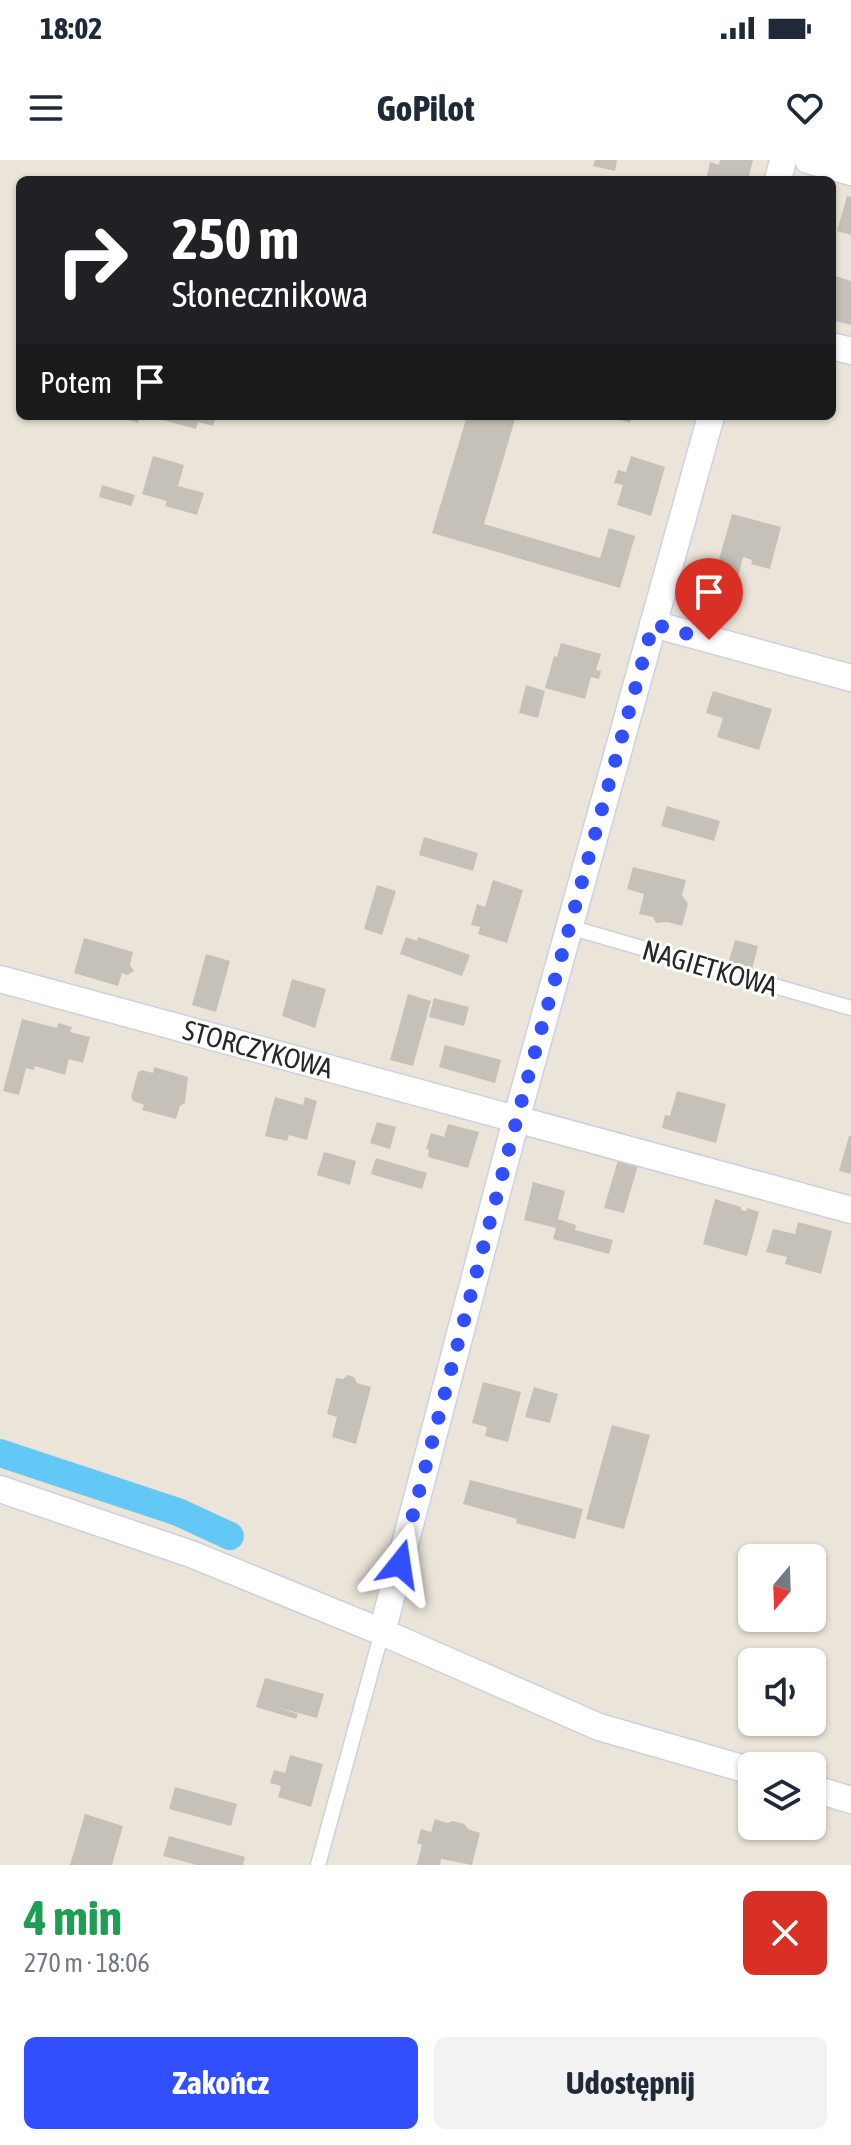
<!DOCTYPE html>
<html lang="pl">
<meta charset="utf-8">
<style>
body{margin:0;font-family:"Asap Condensed",sans-serif;background:#f2f2f3;color:#1f2937;height:100vh;display:flex;flex-direction:column;font-size:30px;white-space:nowrap}
*{box-sizing:border-box;margin:0}
p{font-size:26px;color:#747a83}
.icon{flex:none;width:44px;height:44px;fill:none;stroke:currentColor;stroke-width:2;stroke-linecap:round;stroke-linejoin:round}
.map{position:relative;height:1705px;overflow:hidden}
.details{display:flex;flex-direction:column;background:#fff;flex:1}
.details>*{flex:none}
.guide{position:absolute;left:16px;top:16px;width:820px;height:244px;border-radius:12px;box-shadow:0 2px 6px #0004;background:#202124;color:#fff;overflow:hidden}
.needle{width:52px;rotate:199deg}
.buttons{position:absolute;left:738px;top:1384px;display:grid;gap:16px}
.buttons a{display:grid;place-items:center;width:88px;height:88px;border-radius:12px;background:#fff;box-shadow:0 2px 6px #0004;font-size:40px}
.pin{position:absolute;display:grid;place-items:center;width:68px;height:68px;color:#fff;margin:-82px -34px;border-radius:50% 50% 50% 0;rotate:-45deg;box-shadow:0 0 8px #0007}
.pin .icon{rotate:45deg}
.me{position:absolute;width:88px;margin:-44px;rotate:15deg;stroke-linejoin:round;filter:drop-shadow(0 0 6px #0008)}
.turn{display:flex;align-items:center;gap:28px;height:168px;padding:0 24px;font-size:36px}
.turn .icon{width:104px;height:104px;stroke-width:2.5}
.turn b{display:block;font-size:56px;line-height:68px}
.then{display:flex;align-items:center;height:76px;padding:0 24px;background:#0003;gap:16px;font-size:30px}
.round{display:grid;place-items:center;flex:none;width:84px;height:84px;border-radius:12px;background:#f2f2f3}
.summary{display:flex;align-items:center;justify-content:space-between;height:136px;padding:0 24px}
h1{font-size:48px;font-weight:700;line-height:60px;color:#1e9e55}
.action{display:flex;gap:16px;margin-top:auto;padding:16px 24px}
.action a{flex:1;height:92px;border-radius:12px;background:#314eff;color:#fff;font-size:32px;font-weight:700;line-height:92px;text-align:center}
.action a+a{background:#f2f2f3;color:#1f2937}
.status{display:flex;justify-content:space-between;align-items:center;height:56px;padding:0 40px;background:#fff;direction:ltr}
.status svg{height:22px;fill:currentColor}
header{display:flex;justify-content:space-between;align-items:center;height:104px;padding:0 24px;background:#fff;font-size:36px;font-weight:700}
.map>svg:first-child{display:block}
.lines{fill:none;stroke-linecap:round;stroke-linejoin:round}
.canal{stroke:#63c8f5;stroke-width:28}
.building{fill:#c6c1b8}
.lane-casing{stroke:#cdd0e2;stroke-width:17}
.street-casing{stroke:#cdd0e2;stroke-width:29}
.lane{stroke:#fff;stroke-width:14}
.street{stroke:#fff;stroke-width:26}
.route{stroke:#314eff;stroke-width:14;stroke-dasharray:0 25.2}
.labels{text-anchor:middle;dominant-baseline:central;stroke-width:6;stroke-linejoin:round;paint-order:stroke}
.street-label{font-size:28px;fill:#272727;stroke:#fff}
</style>
<div class="status"><b>18:02</b><svg viewBox="0 0 49 12"><path d="M0 12V9h3v3zM5 12V6h3v6zM10 12V3h3v9zM15 12V0h3v12zM26 1h20v11H26zM47 4h2v5h-2z"/></svg></div>
<header><svg class="icon" aria-label="menu" viewBox="0 0 24 24"><path d="M4 6h16M4 12h16M4 18h16"/></svg>GoPilot<svg class="icon" aria-label="heart" viewBox="0 0 24 24"><path d="M12 20l-8-8c-3-5 5-10 8-4 3-6 11-1 8 4z"/></svg></header>
<div class="map">
<svg width="851" height="1705" viewBox="0 0 851 1705">
<rect width="100%" height="100%" fill="#ebe4d8"/>
<g class="lines">
<!-- canal -->
<polyline class="canal" points="0,1293 178,1352 230,1376"/>
</g>
<!-- building -->
<g class="building">
<polygon points="595,0 617,0 615,11 593,6"/>
<polygon points="720,0 753,0 748,20 706,20 710,2 719,5"/>
<polygon points="847,36 851,37 851,75 837,71"/>
<polygon points="832,115 851,121 851,165 832,160"/>
<polygon points="117,256 140,256 138,263"/>
<polygon points="216,256 213,266 198,262 196,269 152,257"/>
<polygon points="467,256 516,256 484,364 600,398 609,368 635,376 620,428 432,373"/>
<polygon points="608,256 631,256 630,263"/>
<polygon points="153,296 184,305 178,326 204,333 197,355 165,346 167,341 142,334"/>
<polygon points="631,296 665,307 651,356 617,345 623,325 614,323 618,310 626,312"/>
<polygon points="102,325 135,335 131,346 99,337"/>
<polygon points="732,354 781,367 770,409 751,404 752,400 743,397 736,424 714,417"/>
<polygon points="561,483 601,494 596,510 601,511 599,519 591,517 585,539 545,528 554,496 557,497"/>
<polygon points="526,525 545,531 538,558 519,553"/>
<polygon points="713,531 772,549 759,590 717,577 723,558 706,553"/>
<polygon points="667,646 720,661 714,681 661,666"/>
<polygon points="424,677 478,693 473,711 419,695"/>
<polygon points="633,707 686,720 682,735 688,744 682,766 668,762 656,763 653,757 639,754 644,734 627,729"/>
<polygon points="493,720 523,730 507,783 478,774 480,767 471,765 477,744 485,747"/>
<polygon points="377,725 396,731 382,775 364,769"/>
<polygon points="406,777 417,781 418,777 470,795 462,816 400,794"/>
<polygon points="84,778 133,792 130,805 134,811 127,815 122,813 118,826 74,813"/>
<polygon points="735,780 758,786 752,810 728,804"/>
<polygon points="206,794 230,801 216,852 192,845"/>
<polygon points="292,819 326,829 315,868 282,856"/>
<polygon points="408,834 431,841 413,906 390,900"/>
<polygon points="434,838 469,847 464,866 429,857"/>
<polygon points="22,859 57,868 58,863 72,867 70,872 90,877 83,903 69,899 65,915 35,906 34,910 26,908 19,935 3,931"/>
<polygon points="445,885 501,900 495,923 439,907"/>
<polygon points="154,907 188,917 185,943 180,946 176,959 142,950 144,945 133,941 131,937 138,912 142,910 153,913"/>
<polygon points="677,931 726,944 716,983 662,968 665,955 670,956"/>
<polygon points="275,937 303,945 305,937 317,941 307,980 289,975 287,981 265,976"/>
<polygon points="377,962 396,967 390,989 370,983"/>
<polygon points="448,964 479,972 468,1008 428,997 429,990 426,989 431,973 444,977"/>
<polygon points="849,976 851,976 851,1014 839,1011"/>
<polygon points="324,992 356,1001 350,1025 317,1015"/>
<polygon points="376,998 427,1013 422,1029 371,1014"/>
<polygon points="618,1000 638,1005 624,1053 604,1048"/>
<polygon points="533,1022 565,1031 558,1059 576,1065 575,1070 613,1080 609,1094 553,1079 556,1068 524,1060"/>
<polygon points="715,1039 741,1047 741,1050 746,1051 747,1048 759,1052 747,1096 703,1084"/>
<polygon points="798,1062 832,1071 821,1114 785,1104 787,1097 766,1092 773,1069 795,1074"/>
<polygon points="348,1215 354,1217 357,1223 371,1227 356,1284 332,1277 337,1257 327,1254 336,1218 343,1219"/>
<polygon points="483,1222 521,1232 508,1282 485,1276 487,1267 472,1263"/>
<polygon points="534,1227 558,1234 550,1263 525,1257"/>
<polygon points="612,1265 650,1275 624,1369 586,1359"/>
<polygon points="470,1320 583,1349 575,1379 516,1363 517,1359 463,1344"/>
<polygon points="265,1518 324,1534 317,1558 276,1547 298,1554 296,1559 256,1547"/>
<polygon points="290,1595 323,1604 311,1647 278,1637 281,1626 270,1623 274,1610 285,1613"/>
<polygon points="175,1627 237,1644 231,1666 169,1649"/>
<polygon points="85,1654 123,1666 112,1705 70,1705"/>
<polygon points="435,1659 447,1663 453,1661 464,1664 468,1669 480,1673 472,1705 441,1699 440,1705 417,1705 422,1685 417,1683 421,1669 431,1672"/>
<polygon points="169,1676 245,1697 243,1705 197,1705 163,1696"/>
</g>
<g class="lines">
<defs>
<g id="lane">
<polyline points="569,767 851,848"/>
<polyline points="318,1705 382,1472"/>
</g>
<g id="street">
<polyline points="808,0 851,12"/>
<polyline points="778,20 783,0"/>
<polyline points="832,186 851,191"/>
<polyline points="711,256 516,960 382,1472 599,1567 752,1611"/>
<polyline points="653,464 851,518"/>
<polyline points="0,819 851,1050"/>
<polyline points="0,1329 191,1394 382,1472"/>
<polyline points="812,1628 851,1640"/>
</g>
</defs>
<!-- lane casing -->
<use href="#lane" class="lane-casing"/>
<!-- street casing -->
<use href="#street" class="street-casing"/>
<!-- lane -->
<use href="#lane" class="lane"/>
<!-- street -->
<use href="#street" class="street"/>
</g>
<g class="lines">
<!-- route -->
<polyline class="route" points="400,1404 524,932 653,464 709,480"/>
</g>
<g class="labels">
<!-- street labels -->
<g class="street-label">
<text transform="translate(710 808) rotate(16)">NAGIETKOWA</text>
<text transform="translate(258 889) rotate(15)">STORCZYKOWA</text>
</g>
</g>
</svg>
<div class="buttons">
<a><svg class="needle" viewBox="-14 -14 28 28"><path d="M0-13l5 13h-10z" fill="#e53935"/><path d="M0 13l5-13h-10z" fill="#747a83"/></svg></a>
<a><svg class="icon" aria-label="sound" viewBox="0 0 24 24"><path d="M4 9h4l5-4v14l-5-4H4zM17 9q2 3 0 6"/></svg></a>
<a><svg class="icon" aria-label="layers" viewBox="0 0 24 24"><path d="M12 4l9 5-9 5-9-5zM3 14l9 5 9-5"/></svg></a>
</div>
<div class="pin" style="left:709px;top:480px;background:#d93025"><svg class="icon" aria-label="arrive" viewBox="0 0 24 24"><path d="M6 21V4h12l-3 4 3 4H6"/></svg></div>
<svg class="me" style="left:400px;top:1404px" viewBox="-20 -20 40 40"><path d="M0-17L14 15 0 8-14 15z" fill="#314eff" stroke="#fff" stroke-width="4"/></svg>
<div class="guide">
<div class="turn"><svg class="icon" aria-label="right" viewBox="0 0 24 24"><path d="M7 20v-9h11M14 6l5 5-5 5"/></svg><div><b>250 m</b>Słonecznikowa</div></div>
<div class="then">Potem<svg class="icon" aria-label="arrive" viewBox="0 0 24 24"><path d="M6 21V4h12l-3 4 3 4H6"/></svg></div>
</div>
</div>
<section class="details">
<div class="summary"><div><h1>4 min</h1><p>270 m · 18:06</p></div><a class="round" style="background:#d93025;color:#fff"><svg class="icon" aria-label="close" viewBox="0 0 24 24"><path d="M6 6l12 12M18 6L6 18"/></svg></a></div>
<div class="action"><a>Zakończ</a><a>Udostępnij</a></div>
</section>
